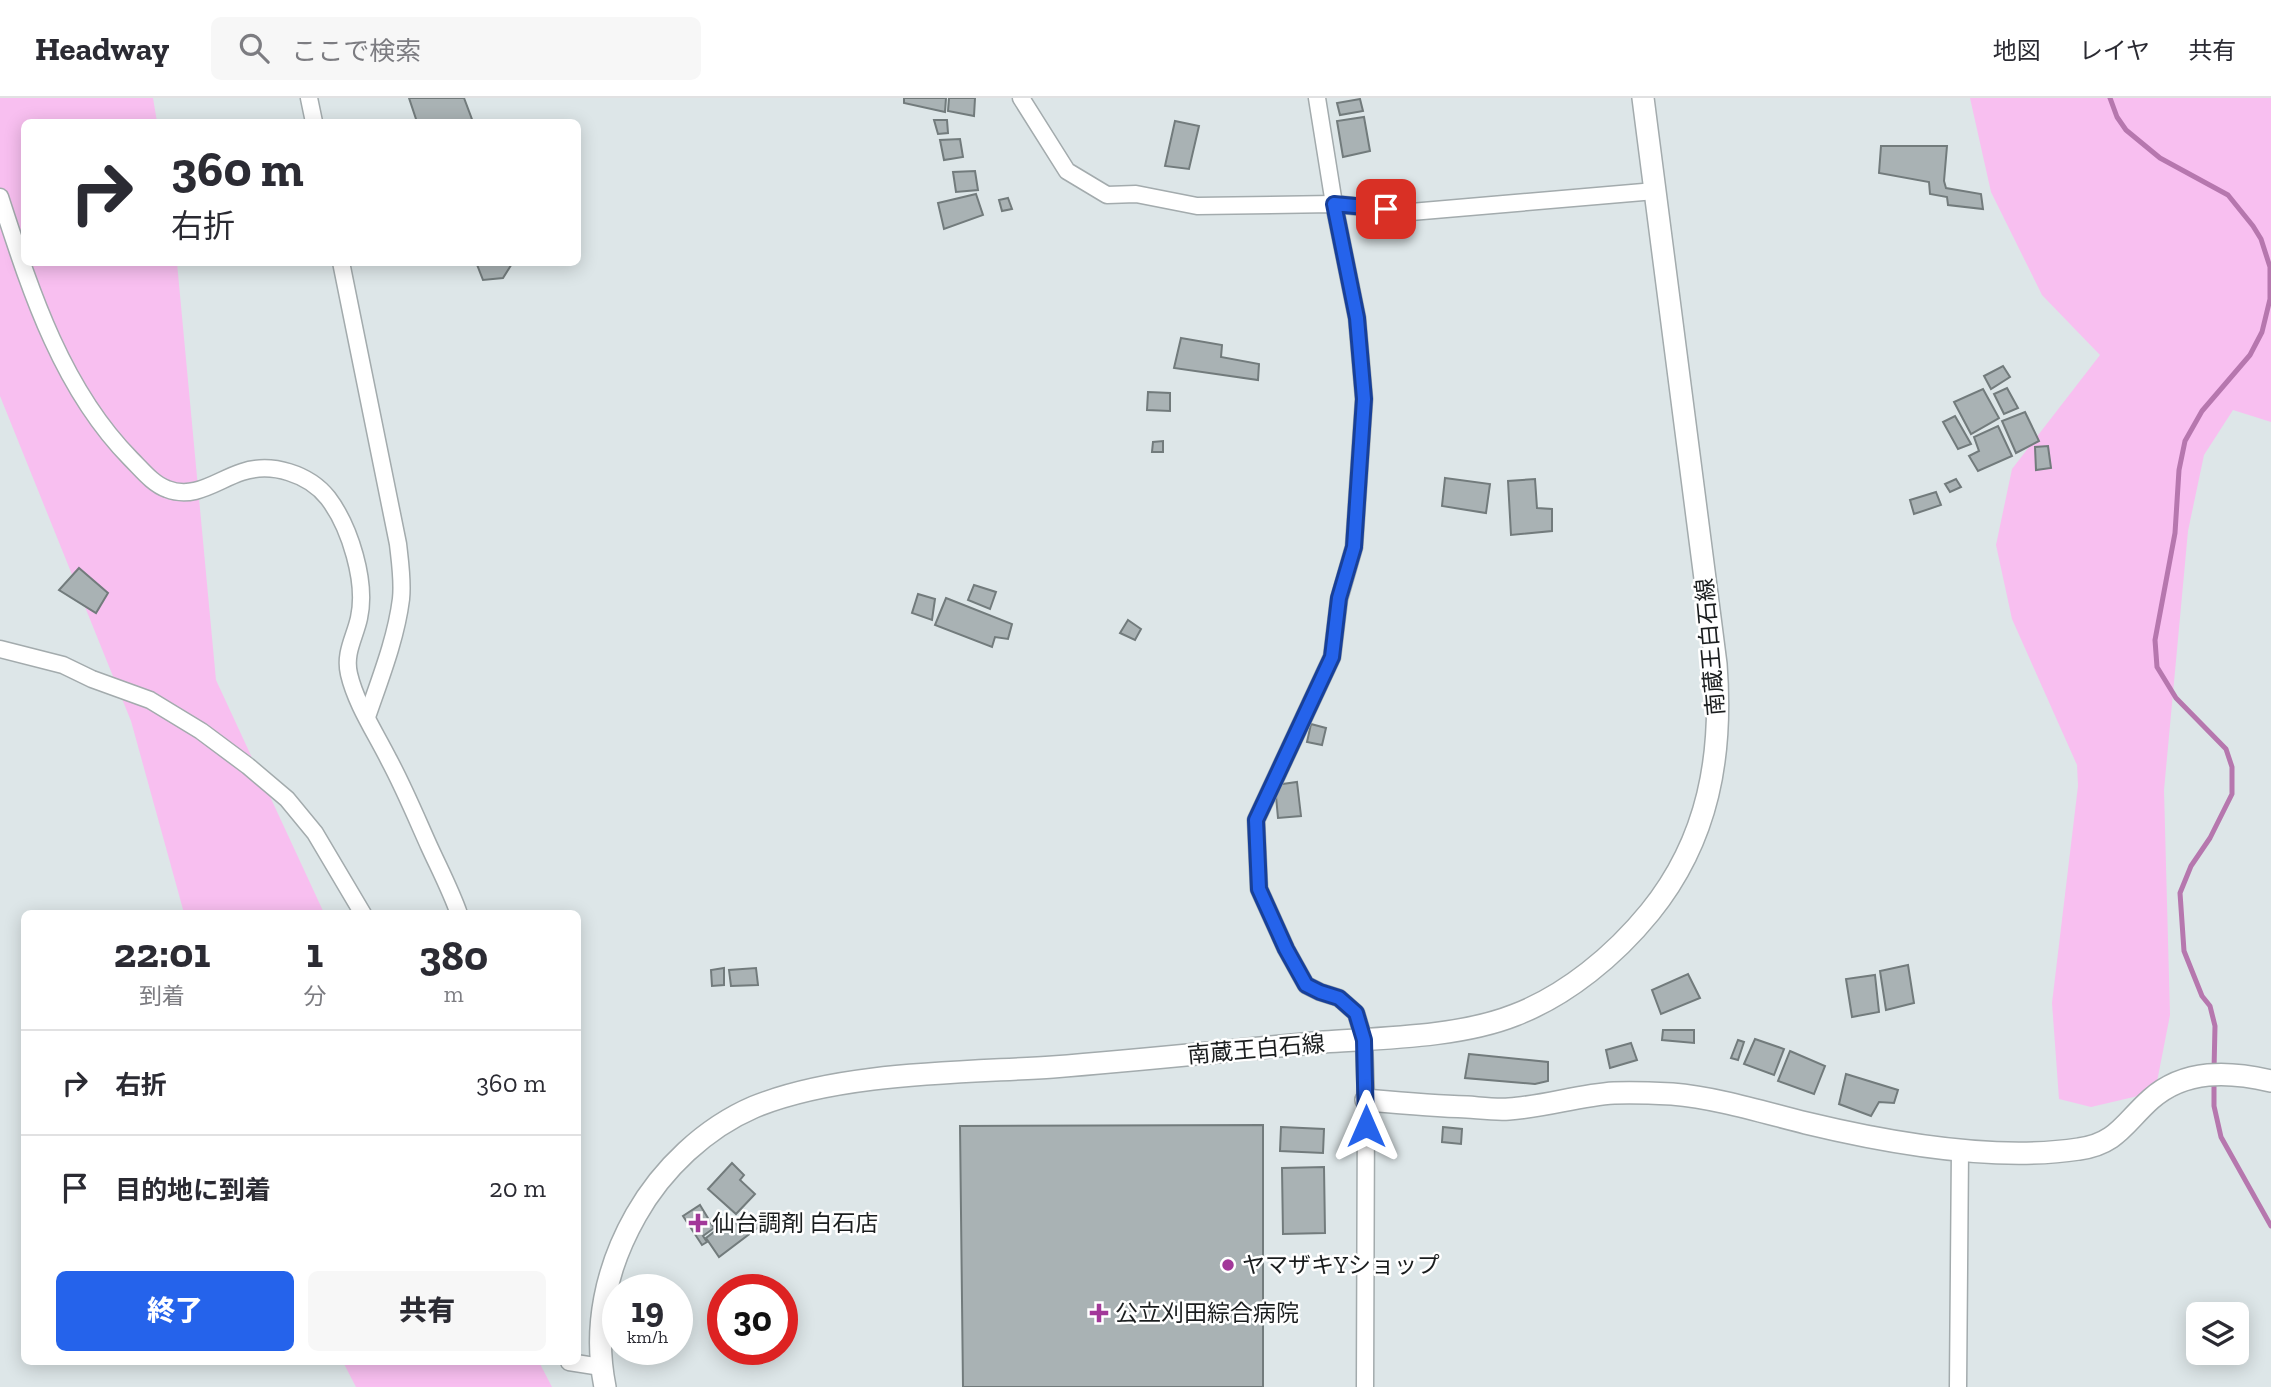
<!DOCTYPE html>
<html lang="ja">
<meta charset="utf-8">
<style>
body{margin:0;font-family:"Zilla Slab","Noto Sans JP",serif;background:#f7f7f7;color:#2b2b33;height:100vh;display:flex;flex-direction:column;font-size:26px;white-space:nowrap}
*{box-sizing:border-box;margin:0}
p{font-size:23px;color:#7c7c81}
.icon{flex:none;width:38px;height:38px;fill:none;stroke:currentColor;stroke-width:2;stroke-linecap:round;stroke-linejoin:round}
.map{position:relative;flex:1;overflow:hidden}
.side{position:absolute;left:21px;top:812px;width:560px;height:455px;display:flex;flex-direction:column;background:#fff;border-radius:10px;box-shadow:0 4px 18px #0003}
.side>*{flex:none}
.top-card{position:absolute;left:21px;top:21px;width:560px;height:147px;border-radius:10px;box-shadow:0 4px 18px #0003;background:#fff;color:#2b2b33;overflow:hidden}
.tools{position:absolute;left:2186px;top:1204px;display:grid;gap:14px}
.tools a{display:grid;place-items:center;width:63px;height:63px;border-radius:10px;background:#fff;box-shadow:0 4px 18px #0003;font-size:35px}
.speed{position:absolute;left:602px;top:1176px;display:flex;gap:14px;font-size:35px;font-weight:700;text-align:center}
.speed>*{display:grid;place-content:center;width:91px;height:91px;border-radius:50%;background:#fff;box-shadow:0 4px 18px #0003;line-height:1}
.speed small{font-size:18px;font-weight:400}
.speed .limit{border:10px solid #d22;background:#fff;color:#111}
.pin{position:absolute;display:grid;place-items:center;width:60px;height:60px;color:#fff;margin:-30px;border-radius:14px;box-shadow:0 4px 10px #0006}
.me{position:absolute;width:77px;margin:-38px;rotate:0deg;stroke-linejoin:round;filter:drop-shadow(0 0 5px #0008)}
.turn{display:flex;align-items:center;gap:24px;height:147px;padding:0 35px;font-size:32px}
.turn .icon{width:91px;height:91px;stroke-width:2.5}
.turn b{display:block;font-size:49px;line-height:60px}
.eta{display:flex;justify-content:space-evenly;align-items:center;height:119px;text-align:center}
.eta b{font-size:42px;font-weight:800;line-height:49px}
.cta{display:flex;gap:14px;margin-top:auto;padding:14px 35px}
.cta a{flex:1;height:80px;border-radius:10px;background:#2563eb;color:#fff;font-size:28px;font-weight:800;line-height:80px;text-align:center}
.cta a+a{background:#f7f7f7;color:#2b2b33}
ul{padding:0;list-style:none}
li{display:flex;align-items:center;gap:21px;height:105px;padding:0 35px;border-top:2px solid #e1e1e2}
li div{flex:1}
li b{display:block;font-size:26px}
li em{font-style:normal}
header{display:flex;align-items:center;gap:42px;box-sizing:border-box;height:98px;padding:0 35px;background:#fff;border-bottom:2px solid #e1e1e2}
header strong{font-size:33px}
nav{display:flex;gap:38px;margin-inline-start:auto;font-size:24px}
.search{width:490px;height:63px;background:#f7f7f7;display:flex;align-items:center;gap:18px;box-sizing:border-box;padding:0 24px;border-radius:10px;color:#7c7c81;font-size:26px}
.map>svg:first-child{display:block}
.green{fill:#f8bff0}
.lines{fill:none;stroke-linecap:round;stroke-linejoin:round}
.stream{stroke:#b677ae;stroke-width:5}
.building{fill:#a9b2b4;stroke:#727b7c;stroke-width:2}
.street-casing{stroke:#a3abad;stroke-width:19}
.secondary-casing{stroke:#a3abad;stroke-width:24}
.street{stroke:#fff;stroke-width:16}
.secondary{stroke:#fff;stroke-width:21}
.route-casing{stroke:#184099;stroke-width:18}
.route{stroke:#2563eb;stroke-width:12}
.poi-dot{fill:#a23899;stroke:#fff;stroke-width:2.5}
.labels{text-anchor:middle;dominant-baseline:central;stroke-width:5;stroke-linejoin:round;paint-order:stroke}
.street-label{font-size:23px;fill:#1a1d1e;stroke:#fff}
.poi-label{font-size:23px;fill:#1a1d1e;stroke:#fff;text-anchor:start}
</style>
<header>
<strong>Headway</strong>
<div class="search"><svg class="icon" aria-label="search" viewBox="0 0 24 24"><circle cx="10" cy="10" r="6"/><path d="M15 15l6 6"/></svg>ここで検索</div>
<nav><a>地図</a><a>レイヤ</a><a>共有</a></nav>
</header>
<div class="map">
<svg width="2271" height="1289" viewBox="0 0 2271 1289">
<rect width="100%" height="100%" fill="#dde6e8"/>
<!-- green -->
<g class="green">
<polygon points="0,0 153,0 157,24 24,24 24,164 177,165 216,582 324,815 184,815 131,623 0,298"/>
<polygon points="1970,0 2271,0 2271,324 2233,312 2204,357 2188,433 2164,692 2170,917 2155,994 2091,1009 2059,1001 2052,905 2078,688 2077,667 2012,521 1996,447 2012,371 2100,257 2042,197 1991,94"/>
<polygon points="343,1264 539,1264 552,1289 356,1289"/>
</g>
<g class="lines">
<!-- stream -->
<g class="stream">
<polyline points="2110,0 2117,19 2126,32 2160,60 2228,97 2253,128 2261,141 2270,169 2270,201 2262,234 2250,257 2202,313 2185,343 2179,372 2175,435 2155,542 2157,569 2176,600 2226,651 2232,669 2232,696 2210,740 2191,768 2180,795 2184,853 2202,898 2210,908 2215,928 2214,972"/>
<polyline points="2214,981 2214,1008 2221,1039 2271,1128"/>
</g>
</g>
<!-- building -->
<g class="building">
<polygon points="409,0 464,0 473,24 417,24"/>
<polygon points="904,0 946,0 945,14 904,5"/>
<polygon points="949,0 975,0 974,18 948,13"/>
<polygon points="1360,1 1363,13 1340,17 1337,5"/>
<polygon points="1364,19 1370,53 1343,59 1337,23"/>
<polygon points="934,22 947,22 948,35 938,36"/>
<polygon points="1175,23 1199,28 1189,71 1165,68"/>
<polygon points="960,41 963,59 944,62 940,42"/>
<polygon points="1881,48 1947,48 1944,83 1946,90 1981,96 1983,111 1948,107 1947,99 1930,96 1929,84 1879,75"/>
<polygon points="975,73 978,92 956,94 953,74"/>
<polygon points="976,96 983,117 944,131 938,105"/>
<polygon points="1008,100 1012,111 1002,113 999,102"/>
<polygon points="476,164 513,164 503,180 483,182"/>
<polygon points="1181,240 1222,247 1221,259 1259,266 1258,282 1174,270"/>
<polygon points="2003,268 2010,279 1991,291 1984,278"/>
<polygon points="2007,290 2018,310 2004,316 1994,296"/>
<polygon points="1983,291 1999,320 1971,336 1954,304"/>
<polygon points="1148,294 1170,295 1170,313 1147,312"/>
<polygon points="2025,314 2039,343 2016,355 2002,323"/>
<polygon points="1955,318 1971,346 1958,351 1943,324"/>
<polygon points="1998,328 2012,358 1978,373 1969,358 1979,353 1974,339"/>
<polygon points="1163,343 1163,354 1152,354 1153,344"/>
<polygon points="2048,348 2051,370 2036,372 2035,349"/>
<polygon points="1445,380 1490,386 1486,415 1442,408"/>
<polygon points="1535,381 1537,410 1552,411 1552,433 1511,437 1508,383"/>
<polygon points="1956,381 1961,389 1950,394 1945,386"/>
<polygon points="1936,394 1941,407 1914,416 1910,402"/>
<polygon points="79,470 108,495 96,515 59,492"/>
<polygon points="974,487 996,494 990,511 968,502"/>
<polygon points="918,496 935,501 932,522 912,515"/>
<polygon points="946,500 1012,526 1008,541 995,539 992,549 935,527"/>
<polygon points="1128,522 1141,531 1135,542 1120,535"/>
<polygon points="1311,626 1326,630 1322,647 1307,644"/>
<polygon points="1297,684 1301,718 1278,720 1275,687"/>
<polygon points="1908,867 1914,905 1886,912 1880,873"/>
<polygon points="724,870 724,887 712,888 711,872"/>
<polygon points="756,870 758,887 731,888 729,872"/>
<polygon points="1688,876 1700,900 1661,916 1652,892"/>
<polygon points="1875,877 1879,914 1852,919 1846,881"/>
<polygon points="1663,932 1694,932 1694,945 1662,942"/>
<polygon points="1755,941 1784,951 1774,977 1744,966"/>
<polygon points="1738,942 1744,944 1738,962 1731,960"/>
<polygon points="1631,945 1637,962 1610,970 1606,952"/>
<polygon points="1790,953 1825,968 1814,996 1778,983"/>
<polygon points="1469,956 1548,964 1548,983 1535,986 1465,980"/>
<polygon points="1846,976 1898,992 1894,1005 1879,1004 1871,1018 1839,1006"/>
<polygon points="1263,1027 1263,1289 963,1289 960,1028"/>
<polygon points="1281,1029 1324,1031 1323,1055 1280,1053"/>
<polygon points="1443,1029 1462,1031 1461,1046 1442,1044"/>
<polygon points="732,1065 744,1077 740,1082 755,1096 736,1116 708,1091"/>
<polygon points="1324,1069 1325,1135 1283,1136 1282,1070"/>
<polygon points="700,1107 714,1130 703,1138 707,1144 702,1147 683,1118"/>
<polygon points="752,1116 760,1128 719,1159 706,1140 732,1120 737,1127"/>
</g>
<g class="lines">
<defs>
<g id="street">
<polyline points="309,0 314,24"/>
<polyline points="1021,0 1067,73 1107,97 1136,96 1197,108 1334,106 1411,114 1655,93"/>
<polyline points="1317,0 1334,106 1357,220 1364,301 1354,449 1339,501 1332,559 1256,722 1259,791 1286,851 1306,887 1320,894 1339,900 1356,915 1364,942 1366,1002 1365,1289"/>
<path d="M0 99C30 191 61 290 131 361 142 372 153 386 167 391 195 402 217 382 242 374 272 364 309 376 328 400 350 429 367 484 359 520 355 539 344 555 349 576 356 606 375 634 389 662 404 690 416 719 429 748 439 770 451 793 459 816"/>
<path d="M341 164 398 446C400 464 403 483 401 501 396 541 380 581 367 619"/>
<polyline points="0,551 63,567 92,581 150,602 201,633 248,668 287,701 315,735 363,816"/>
<polyline points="569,1264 601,1269"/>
<polyline points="1958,1289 1960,1051"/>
</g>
<g id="secondary">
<path d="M1366 1002C1400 1005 1433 1008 1467 1009 1481 1010 1495 1012 1509 1011 1544 1009 1579 997 1614 995 1633 994 1653 995 1672 996 1718 1000 1762 1014 1806 1025 1889 1045 1995 1064 2079 1051 2117 1046 2125 1024 2151 1001 2185 971 2229 973 2271 983"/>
<path d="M605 1289C593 1229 606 1170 636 1117 662 1071 705 1030 754 1009 840 974 960 975 1053 969 1143 962 1234 952 1324 944 1383 940 1460 939 1515 917 1567 897 1615 857 1650 814 1709 741 1723 657 1716 566L1643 0"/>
</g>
</defs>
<!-- street casing -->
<use href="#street" class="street-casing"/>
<!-- secondary casing -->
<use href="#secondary" class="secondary-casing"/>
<!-- street -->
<use href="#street" class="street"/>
<!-- secondary -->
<use href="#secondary" class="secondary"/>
</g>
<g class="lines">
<defs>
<polyline id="route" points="1366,1028 1364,942 1356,915 1339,900 1320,894 1306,887 1286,851 1259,791 1256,722 1332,559 1339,500 1354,449 1364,301 1357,220 1334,106 1386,111"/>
</defs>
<!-- route casing -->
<use href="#route" class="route-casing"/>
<!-- route -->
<use href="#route" class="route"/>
</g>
<!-- markers -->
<g class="poi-dot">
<path d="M694.5 1114.5h7v7h7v7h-7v7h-7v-7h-7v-7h7z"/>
<circle cx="1228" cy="1167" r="7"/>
<path d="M1095.5 1204.5h7v7h7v7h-7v7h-7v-7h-7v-7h7z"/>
</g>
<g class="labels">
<!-- street labels -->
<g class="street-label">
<text transform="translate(1710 549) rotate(-95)">南蔵王白石線</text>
<text transform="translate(1256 951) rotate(-5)">南蔵王白石線</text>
</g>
<!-- poi labels -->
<g class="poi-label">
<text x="712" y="1125">仙台調剤 白石店</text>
<text x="1242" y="1167">ヤマザキYショップ</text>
<text x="1115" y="1215">公立刈田綜合病院</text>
</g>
</g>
</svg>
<div class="tools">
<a><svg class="icon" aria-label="layers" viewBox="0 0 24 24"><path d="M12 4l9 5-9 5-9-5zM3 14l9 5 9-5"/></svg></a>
</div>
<div class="speed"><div>19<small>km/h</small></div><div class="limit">30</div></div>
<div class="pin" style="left:1386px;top:111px;background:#d93025"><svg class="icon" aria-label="arrive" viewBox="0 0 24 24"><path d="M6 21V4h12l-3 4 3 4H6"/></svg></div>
<svg class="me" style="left:1366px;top:1028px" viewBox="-20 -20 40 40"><path d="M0-17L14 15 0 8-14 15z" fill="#2563eb" stroke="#fff" stroke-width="4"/></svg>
<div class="top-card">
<div class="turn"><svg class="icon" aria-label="right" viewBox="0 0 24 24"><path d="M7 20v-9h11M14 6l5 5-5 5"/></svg><div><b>360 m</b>右折</div></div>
</div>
<section class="side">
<div class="eta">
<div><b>22:01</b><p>到着</p></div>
<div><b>1</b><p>分</p></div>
<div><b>380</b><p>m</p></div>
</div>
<ul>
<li><svg class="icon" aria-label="right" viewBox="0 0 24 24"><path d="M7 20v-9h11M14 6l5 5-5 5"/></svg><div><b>右折</b></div><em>360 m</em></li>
<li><svg class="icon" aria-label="arrive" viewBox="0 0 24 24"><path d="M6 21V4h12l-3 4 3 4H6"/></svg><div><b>目的地に到着</b></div><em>20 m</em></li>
</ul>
<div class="cta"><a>終了</a><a>共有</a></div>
</section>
</div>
